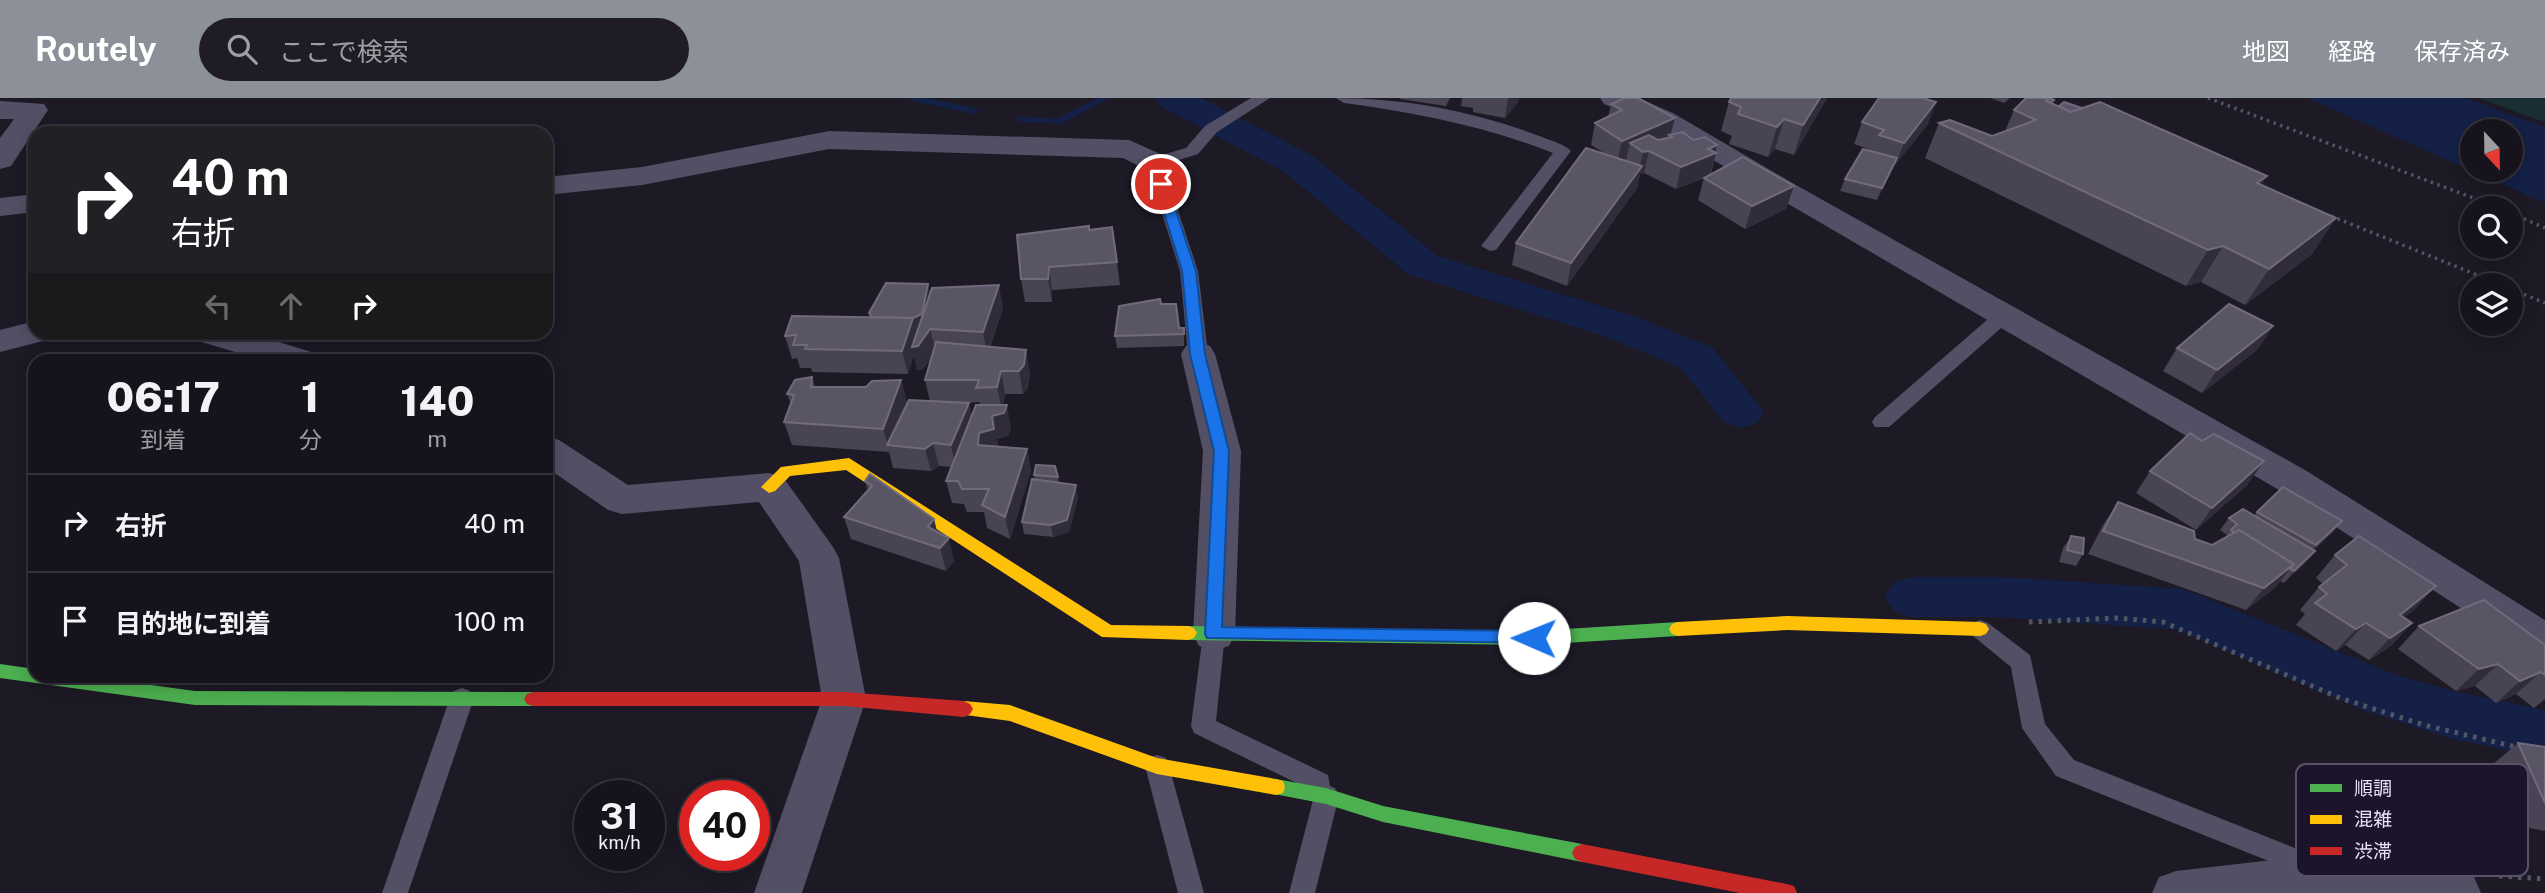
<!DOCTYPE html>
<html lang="ja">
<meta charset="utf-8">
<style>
body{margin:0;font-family:"Public Sans","Noto Sans JP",sans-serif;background:#1f1c25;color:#f1f3f6;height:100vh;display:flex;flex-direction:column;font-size:26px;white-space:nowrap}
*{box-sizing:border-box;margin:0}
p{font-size:23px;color:#9e9ea3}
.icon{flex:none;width:38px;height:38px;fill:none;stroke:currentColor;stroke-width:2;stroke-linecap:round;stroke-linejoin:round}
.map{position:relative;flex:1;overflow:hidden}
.side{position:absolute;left:28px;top:256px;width:525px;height:329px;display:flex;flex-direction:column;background:#16131c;border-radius:21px;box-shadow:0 4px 18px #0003,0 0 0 2px #35323b}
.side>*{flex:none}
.top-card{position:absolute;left:28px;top:28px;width:525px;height:214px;border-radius:21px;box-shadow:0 4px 18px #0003,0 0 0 2px #35323b;background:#202124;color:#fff;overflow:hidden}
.needle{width:46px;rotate:158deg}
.fabs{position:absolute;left:2460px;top:21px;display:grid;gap:14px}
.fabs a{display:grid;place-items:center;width:63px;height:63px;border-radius:50%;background:#16131c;box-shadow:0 4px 18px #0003,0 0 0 2px #35323b;font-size:35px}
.speed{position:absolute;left:574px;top:682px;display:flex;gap:14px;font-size:35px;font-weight:700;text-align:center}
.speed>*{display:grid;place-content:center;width:91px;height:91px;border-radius:50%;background:#16131c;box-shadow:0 4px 18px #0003,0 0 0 2px #35323b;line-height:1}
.speed small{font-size:18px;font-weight:400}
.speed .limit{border:10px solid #d22;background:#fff;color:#111}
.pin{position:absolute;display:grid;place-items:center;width:60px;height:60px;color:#fff;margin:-30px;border:4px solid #fff;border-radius:50%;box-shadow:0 2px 7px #0007}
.me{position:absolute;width:77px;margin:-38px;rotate:271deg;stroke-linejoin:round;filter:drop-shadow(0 0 5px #0008)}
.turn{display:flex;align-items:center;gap:24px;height:147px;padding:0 28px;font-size:32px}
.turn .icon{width:91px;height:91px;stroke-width:2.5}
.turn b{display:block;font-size:49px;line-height:60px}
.lanes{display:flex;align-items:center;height:66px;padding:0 28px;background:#0003;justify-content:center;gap:35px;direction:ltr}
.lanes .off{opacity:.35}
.eta{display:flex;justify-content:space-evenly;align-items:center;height:119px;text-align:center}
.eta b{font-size:42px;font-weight:800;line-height:49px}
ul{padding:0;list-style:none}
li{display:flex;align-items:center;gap:21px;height:98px;padding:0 28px;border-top:2px solid #35323b}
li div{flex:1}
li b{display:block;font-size:26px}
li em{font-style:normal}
header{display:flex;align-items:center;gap:42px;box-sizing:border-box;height:98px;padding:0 35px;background:#8c9099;color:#fff}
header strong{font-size:33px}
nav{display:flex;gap:38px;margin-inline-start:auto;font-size:24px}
.search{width:490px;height:63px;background:#1f1c25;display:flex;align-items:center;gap:18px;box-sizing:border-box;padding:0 24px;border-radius:38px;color:#9e9ea3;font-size:26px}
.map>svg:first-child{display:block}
.green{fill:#192e32}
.water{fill:#142046;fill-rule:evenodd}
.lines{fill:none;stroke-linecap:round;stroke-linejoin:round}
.stream{fill:#142046;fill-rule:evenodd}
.canal{fill:#142046;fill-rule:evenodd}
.path-far1{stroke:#4f5765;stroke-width:3.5;stroke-dasharray:2.5 4.5;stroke-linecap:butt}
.path{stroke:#4f5765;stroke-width:5;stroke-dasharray:3.5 6;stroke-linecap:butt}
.lane{fill:#534f65;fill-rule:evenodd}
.street{fill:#534f65;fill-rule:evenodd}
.fast{fill:#4caf50;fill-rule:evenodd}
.slow{fill:#ffc107;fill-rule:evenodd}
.jam{fill:#c62828;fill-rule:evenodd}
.wall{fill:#494453;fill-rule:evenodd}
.shaded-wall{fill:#302c39}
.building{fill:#5a5565;stroke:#706a7d;stroke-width:2}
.route{fill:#1a73e8;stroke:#114b97;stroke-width:2}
.key{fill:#1b142a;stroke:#585169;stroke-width:2}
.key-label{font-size:19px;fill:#e7e0fc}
</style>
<header>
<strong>Routely</strong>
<div class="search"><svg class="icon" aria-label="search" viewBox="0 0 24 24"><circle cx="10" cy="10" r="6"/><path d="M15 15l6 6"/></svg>ここで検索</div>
<nav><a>地図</a><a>経路</a><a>保存済み</a></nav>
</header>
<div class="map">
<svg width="2545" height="795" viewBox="0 0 2545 795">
<rect width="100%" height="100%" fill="#1d1925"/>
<!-- green -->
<polygon class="green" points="2478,0 2545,0 2545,24"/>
<!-- water -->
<path class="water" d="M2307 0H2466L2545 29V105ZM2473 33H2511V72H2473Z"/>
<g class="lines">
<!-- stream -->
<g class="stream">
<polygon points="908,0 928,0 978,11 979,13 974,16 913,3"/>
<polygon points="1097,0 1110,0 1062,26 1020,24 1015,21 1020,18 1056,21"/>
</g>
<!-- canal -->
<g class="canal">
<polygon points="1155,0 1201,0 1311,57 1438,158 1636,219 1712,249 1764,314 1757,325 1741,330 1725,325 1680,269 1606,239 1408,176 1283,73 1160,8"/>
<polygon points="1911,479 2002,479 2183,491 2396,577 2453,593 2545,612 2545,660 2453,641 2365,613 2178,532 2002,519 1911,519 1893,513 1885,499 1893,485"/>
</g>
<!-- path-far1 -->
<g class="path-far1">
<polyline points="2208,0 2500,110"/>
<polyline points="2511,115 2545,130"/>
<polyline points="2331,118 2502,187"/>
<polyline points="2511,191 2545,205"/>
</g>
<!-- path -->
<g class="path">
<polyline points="2029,524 2117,520 2163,524 2340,600 2424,627 2516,649"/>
<polyline points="2499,778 2545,781"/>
</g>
<!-- lane -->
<g class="lane">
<polygon points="1251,0 1270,0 1217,34 1198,56 1163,67 1198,173 1208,256 1198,262 1188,256 1180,173 1146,64 1148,61 1186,50 1205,28"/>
<path d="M1336 0C1406 0 1477 14 1542 39 1552 43 1564 46 1571 53L1496 152 1490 153 1481 148 1553 55C1485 28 1416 15 1344 5Z"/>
<polygon points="2002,213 2011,219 2009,223 1889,329 1875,329 1872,324 1875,319 1995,215"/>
<polygon points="1980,522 1988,525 2030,557 2045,626 2074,662 2325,762 2329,770 2325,778 2316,782 2056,678 2022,630 2011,569 1972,537 1969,531 1972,525"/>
<polygon points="1214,527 1222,530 1225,536 1216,623 1328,677 1330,688 1335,690 1339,698 1315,795 1289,795 1315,694 1194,635 1191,628 1203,536 1206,530"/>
<polygon points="462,590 470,593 474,600 408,795 382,795 450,600 454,593"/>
<polygon points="1157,657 1166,660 1169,668 1204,795 1178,795 1145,668 1148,660"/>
</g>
<!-- street -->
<g class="street">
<polygon points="1600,0 1638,0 1673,15 1796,87 2305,372 2545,522 2545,560 2530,555 2279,392 1653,27 1604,6"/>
<polygon points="0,3 44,6 48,12 11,68 0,71 0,40 14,21 0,21"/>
<polygon points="829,33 1129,42 1165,58 1169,64 1165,70 1154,73 1143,70 1123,60 829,51 642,87 546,97 546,79 642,69"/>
<polygon points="35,96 35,114 0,118 0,100"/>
<polygon points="35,223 35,234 52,234 47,242 0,254 0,232"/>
<polygon points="190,234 247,234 311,254 317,262 262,262 195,242"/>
<polygon points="1198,244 1210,248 1215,256 1241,353 1235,536 1229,548 1214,553 1199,548 1193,536 1203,353 1181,256 1186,248"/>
<polygon points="546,338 559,342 628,387 769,375 783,379 833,449 839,460 866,601 802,795 754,795 822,601 799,463 759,404 622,416 608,412 546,369"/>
<polygon points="2334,755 2457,773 2474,779 2481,795 2152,795 2159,779 2176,773"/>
</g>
<!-- fast -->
<g class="fast">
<polygon points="1678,524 1684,526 1687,531 1684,536 1678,538 1533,547 1188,542 1182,540 1179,535 1182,530 1188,528 1533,533"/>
<polygon points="0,566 35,571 35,578 85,578 195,593 533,594 539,596 542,601 539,606 533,608 195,607 0,580"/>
<polygon points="1276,681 1326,690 1383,708 1582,746 1589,749 1592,755 1589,761 1582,764 1383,724 1326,706 1269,695 1267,689 1269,683"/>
</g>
<!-- slow -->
<g class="slow">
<polygon points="849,360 1111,527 1188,528 1194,530 1197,535 1194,540 1188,542 1102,539 846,372 790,378 775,393 769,395 761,389 781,369"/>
<polygon points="1787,518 1980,524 1986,526 1989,531 1986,536 1980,538 1787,532 1678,538 1672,536 1669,531 1672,526 1678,524"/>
<polygon points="964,603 1010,607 1157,660 1276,681 1283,683 1285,689 1283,695 1276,697 1157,676 1010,623 958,616 955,611 958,606"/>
</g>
<!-- jam -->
<g class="jam">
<polygon points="533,594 844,594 964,603 970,606 973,611 970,616 964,619 844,608 533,608 527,606 524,601 527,596"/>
<polygon points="1582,746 1787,786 1794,788 1797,795 1740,795 1582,764 1575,761 1572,755 1575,749"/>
</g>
</g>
<!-- wall -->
<g class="wall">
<polygon points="1400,0 1450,0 1446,8 1400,1"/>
<polygon points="1462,0 1519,0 1518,4 1505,20 1473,14 1473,10 1461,8"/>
<polygon points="1731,0 1827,0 1794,57 1775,51 1768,59 1729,46 1732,38 1721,33 1729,4"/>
<polygon points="1990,0 2010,0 2004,5"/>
<polygon points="1611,6 1675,20 1671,37 1693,42 1716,55 1711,76 1794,88 1786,111 1745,131 1698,102 1704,80 1676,91 1644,75 1640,76 1637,90 1567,188 1512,167 1516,145 1604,55 1591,47 1595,25 1608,19"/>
<polygon points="2052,6 2262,88 2336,120 2312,156 2245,207 2201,184 2186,188 1925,60 1939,25 1992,38 2005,33 2014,12"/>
<polygon points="1862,24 1928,26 1895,67 1894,67 1877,102 1840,93 1845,81 1874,53 1854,46"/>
<polygon points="1089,128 1090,132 1117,164 1120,187 1052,192 1052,204 1025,204 1021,181"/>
<path d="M930 196 1003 210 990 249 1030 275 1028 290 1023 296H1005L1003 307 1011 330 1008 338 997 341 998 348 1027 351 1031 373 1010 441 987 430 984 414H967L964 406 952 405 946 383 952 369 939 368 931 373 893 370 889 354 792 347 784 324 791 306 787 296 812 279 815 289H866L901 282 907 305 905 311 930 303 925 282 932 259 923 271 917 272 914 257 908 276 812 274 811 270H800L797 260 792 261 785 238 870 219 869 215ZM979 304 980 307 971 318 965 305Z"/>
<polygon points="1161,206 1179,230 1184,230 1184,248 1117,250 1115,238"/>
<polygon points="2273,228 2258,251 2202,295 2163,273 2177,250"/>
<polygon points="2202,343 2248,386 2196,432 2136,395 2150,373"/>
<polygon points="1055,368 1059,385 1078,399 1069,434 1053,439 1024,436 1022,424 1035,382 1034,377"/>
<polygon points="865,383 934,421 937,434 954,463 946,473 851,441 844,419 868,393"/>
<polygon points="2118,404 2195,441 2212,447 2225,440 2227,437 2220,432 2229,420 2255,417 2257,414 2342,423 2332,435 2314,452 2315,453 2305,465 2284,485 2280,483 2276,489 2246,512 2088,456 2103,427"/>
<polygon points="2071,438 2083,456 2076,468 2059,464 2063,450"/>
<polygon points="2335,457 2415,511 2404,519 2412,525 2391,548 2369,562 2345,547 2336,553 2296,527 2305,516 2300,512 2319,489 2323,486 2316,480"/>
<polygon points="2419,528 2545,547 2545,601 2534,610 2516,596 2496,605 2475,588 2456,593 2398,551"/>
<polygon points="2518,645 2545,649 2545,733 2520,728 2493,666"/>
</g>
<!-- shaded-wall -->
<g class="shaded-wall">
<polygon points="1508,0 1519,0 1518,4 1505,20"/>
<polygon points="1820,0 1827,0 1794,57 1803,27"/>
<polygon points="1936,4 1928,26 1895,67 1904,45"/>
<polygon points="1675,20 1670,38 1669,37 1668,42 1630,45 1626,61 1617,65 1622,43"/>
<polygon points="1784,21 1775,51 1768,59 1777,29"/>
<polygon points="1717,47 1715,56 1716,55 1710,77 1676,91 1681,69 1708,51"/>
<polygon points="1649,53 1644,75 1640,76 1637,90 1567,188 1571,165 1639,72 1643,54"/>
<polygon points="1897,60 1892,72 1877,102 1882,90"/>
<polygon points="2267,78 2246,114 2257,85"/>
<polygon points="1794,88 1786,111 1745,131 1752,108"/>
<polygon points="2336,120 2312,156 2245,207 2269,171"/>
<polygon points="2223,148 2201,184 2186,188 2208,152"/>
<polygon points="1049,169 1052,192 1052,204 1048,181"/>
<polygon points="928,186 931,198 925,228 916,232 918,243 930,231 936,254 923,271 917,272 914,257 908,276 902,253 907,223"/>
<polygon points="999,187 1003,210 987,256 983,234"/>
<polygon points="2273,228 2258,251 2202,295 2217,272"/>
<polygon points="1026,252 1030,275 1028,290 1023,296 1019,273"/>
<polygon points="1001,273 1005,296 1002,312 997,289"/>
<polygon points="901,282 907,305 892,348 888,347 883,331"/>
<polygon points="969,305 974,327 956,370 951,347"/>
<polygon points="1007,307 1011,330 1008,338 997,341 999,354 978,347 979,335 992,318"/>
<polygon points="933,345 939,368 931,373 925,351"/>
<polygon points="1027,351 1031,373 1010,441 1005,419"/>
<polygon points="2264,363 2248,386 2196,432 2212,410"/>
<polygon points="1076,387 1078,399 1069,434 1053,439 1051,427"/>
<polygon points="934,421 939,443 928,429"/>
<polygon points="2342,423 2332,435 2306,459 2316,447"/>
<polygon points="949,440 954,463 946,473 940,450"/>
<polygon points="2315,453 2305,465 2284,485 2294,473"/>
<polygon points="2294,466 2276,489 2246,512 2264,490"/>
<polygon points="2436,488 2415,511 2384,536 2400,517"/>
<polygon points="2366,525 2345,547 2336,553 2356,531"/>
<polygon points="2412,525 2391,548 2369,562 2390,540"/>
<polygon points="2498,566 2475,588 2456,593 2479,571"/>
<polygon points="2541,574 2516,596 2496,605 2520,583"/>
</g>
<!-- building -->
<g class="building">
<polygon points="1625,0 1638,0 1675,20 1622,43 1595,25 1622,12 1611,6"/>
<polygon points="1731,0 1820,0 1803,27 1784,21 1777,29 1738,16 1741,9 1729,4"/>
<polygon points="1879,0 1923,0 1936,4 1904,45 1879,37 1884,32 1862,24"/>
<polygon points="2026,0 2047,0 2046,3 2071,14 2100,4 2267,78 2257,85 2336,120 2269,171 2223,148 2208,152 1939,25 1950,22 1992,38 2036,22 2014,12"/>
<polygon points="2049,0 2050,0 2054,2 2051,5 2047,3"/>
<polygon points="2064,4 2082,10 2071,14 2059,8"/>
<polygon points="1683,34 1693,42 1705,39 1717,47 1708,51 1716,55 1681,69 1649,53 1643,54 1630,45 1649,37 1658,42 1672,39 1669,37"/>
<polygon points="1586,50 1642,68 1571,165 1516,145"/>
<polygon points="1863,51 1897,60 1882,90 1845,81"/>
<polygon points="1743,59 1794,88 1752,108 1704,80"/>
<polygon points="1089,128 1089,132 1112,129 1117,164 1049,169 1048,181 1021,181 1017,137"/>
<polygon points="886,185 928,186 922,216 913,220 872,219 869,215"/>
<polygon points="999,187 983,234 930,231 918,248 912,249 932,190"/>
<polygon points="1160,201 1161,206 1176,206 1179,230 1184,230 1184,236 1115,238 1119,208"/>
<polygon points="2229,206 2273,228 2217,272 2177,250"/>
<polygon points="792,218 913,220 902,253 805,251 807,247 793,247 796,237 785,238"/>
<polygon points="936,244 1026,252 1024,267 1019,273 1001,273 997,289 976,290 979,282 925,282"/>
<polygon points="812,279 811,289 866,289 872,283 901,282 883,331 784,324 794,297 787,296 795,282"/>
<polygon points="909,302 969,305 951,347 933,345 925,351 887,347"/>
<polygon points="976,307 1007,307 1004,315 992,318 994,331 979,335 978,347 1027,351 1005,419 982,407 989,391 962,391 958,383 946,383"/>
<polygon points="2190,335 2202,343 2214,336 2264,363 2212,410 2150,373"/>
<polygon points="1036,367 1055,368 1058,379 1034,377"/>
<polygon points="870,376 934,421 928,429 949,440 940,450 844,419 872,388 865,383"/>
<polygon points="1032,381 1076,387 1067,422 1051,427 1022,424"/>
<polygon points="2283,389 2342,423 2316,447 2257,414"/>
<polygon points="2118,404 2194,433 2195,441 2212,447 2239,432 2294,466 2264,490 2103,433"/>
<polygon points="2243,411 2315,453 2294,473 2290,471 2294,466 2239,432 2234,435 2231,432 2237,426 2229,420"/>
<polygon points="2071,438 2084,440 2083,456 2067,452"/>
<polygon points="2359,438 2436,488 2400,517 2412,525 2390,540 2366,525 2356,531 2315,505 2327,496 2319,489 2347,467 2335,457"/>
<polygon points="2484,502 2545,547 2545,577 2541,574 2520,583 2498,566 2479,571 2419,528"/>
<polygon points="2518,645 2545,649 2545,705"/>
</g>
<!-- route -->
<polygon class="route" points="1161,82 1167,86 1196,173 1205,256 1229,353 1222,529 1534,533 1542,540 1540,545 1207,540 1205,536 1214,353 1190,256 1182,173 1155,86"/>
<!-- legend -->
<rect x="2296" y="666" width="232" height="112" rx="10" class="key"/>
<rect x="2310" y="686" width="32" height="8" fill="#4caf50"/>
<rect x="2310" y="717" width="32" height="9" fill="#ffc107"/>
<rect x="2310" y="749" width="32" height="8" fill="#c62828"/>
<g class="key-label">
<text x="2354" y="697">順調</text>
<text x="2354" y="728">混雑</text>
<text x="2354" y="760">渋滞</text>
</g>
</svg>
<div class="fabs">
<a><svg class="needle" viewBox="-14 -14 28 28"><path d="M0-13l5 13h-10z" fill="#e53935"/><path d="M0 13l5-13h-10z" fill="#9e9ea3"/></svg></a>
<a><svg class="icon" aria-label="search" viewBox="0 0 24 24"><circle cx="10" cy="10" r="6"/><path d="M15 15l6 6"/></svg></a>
<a><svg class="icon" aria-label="layers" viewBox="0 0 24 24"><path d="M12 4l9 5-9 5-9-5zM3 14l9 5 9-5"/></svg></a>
</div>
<div class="speed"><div>31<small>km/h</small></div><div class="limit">40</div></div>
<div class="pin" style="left:1161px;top:86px;background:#d93025"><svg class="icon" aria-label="arrive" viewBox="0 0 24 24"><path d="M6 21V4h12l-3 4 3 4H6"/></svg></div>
<svg class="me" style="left:1534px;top:540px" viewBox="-20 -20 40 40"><circle r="19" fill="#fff"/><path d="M0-13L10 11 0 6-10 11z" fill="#1a73e8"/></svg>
<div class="top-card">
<div class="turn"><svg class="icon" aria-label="right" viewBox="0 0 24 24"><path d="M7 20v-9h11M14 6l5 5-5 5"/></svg><div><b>40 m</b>右折</div></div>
<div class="lanes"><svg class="icon off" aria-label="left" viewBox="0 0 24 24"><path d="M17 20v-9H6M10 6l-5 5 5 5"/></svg><svg class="icon off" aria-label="ahead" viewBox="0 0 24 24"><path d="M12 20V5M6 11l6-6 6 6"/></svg><svg class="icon" aria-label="right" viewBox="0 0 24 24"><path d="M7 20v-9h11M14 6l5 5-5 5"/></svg></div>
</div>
<section class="side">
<div class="eta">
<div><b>06:17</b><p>到着</p></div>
<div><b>1</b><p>分</p></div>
<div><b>140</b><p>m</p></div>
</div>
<ul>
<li><svg class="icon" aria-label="right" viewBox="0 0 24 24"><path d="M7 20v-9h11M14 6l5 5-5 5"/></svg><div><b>右折</b></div><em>40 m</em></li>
<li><svg class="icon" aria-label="arrive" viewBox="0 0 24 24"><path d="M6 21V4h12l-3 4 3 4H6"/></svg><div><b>目的地に到着</b></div><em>100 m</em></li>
</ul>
</section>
</div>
